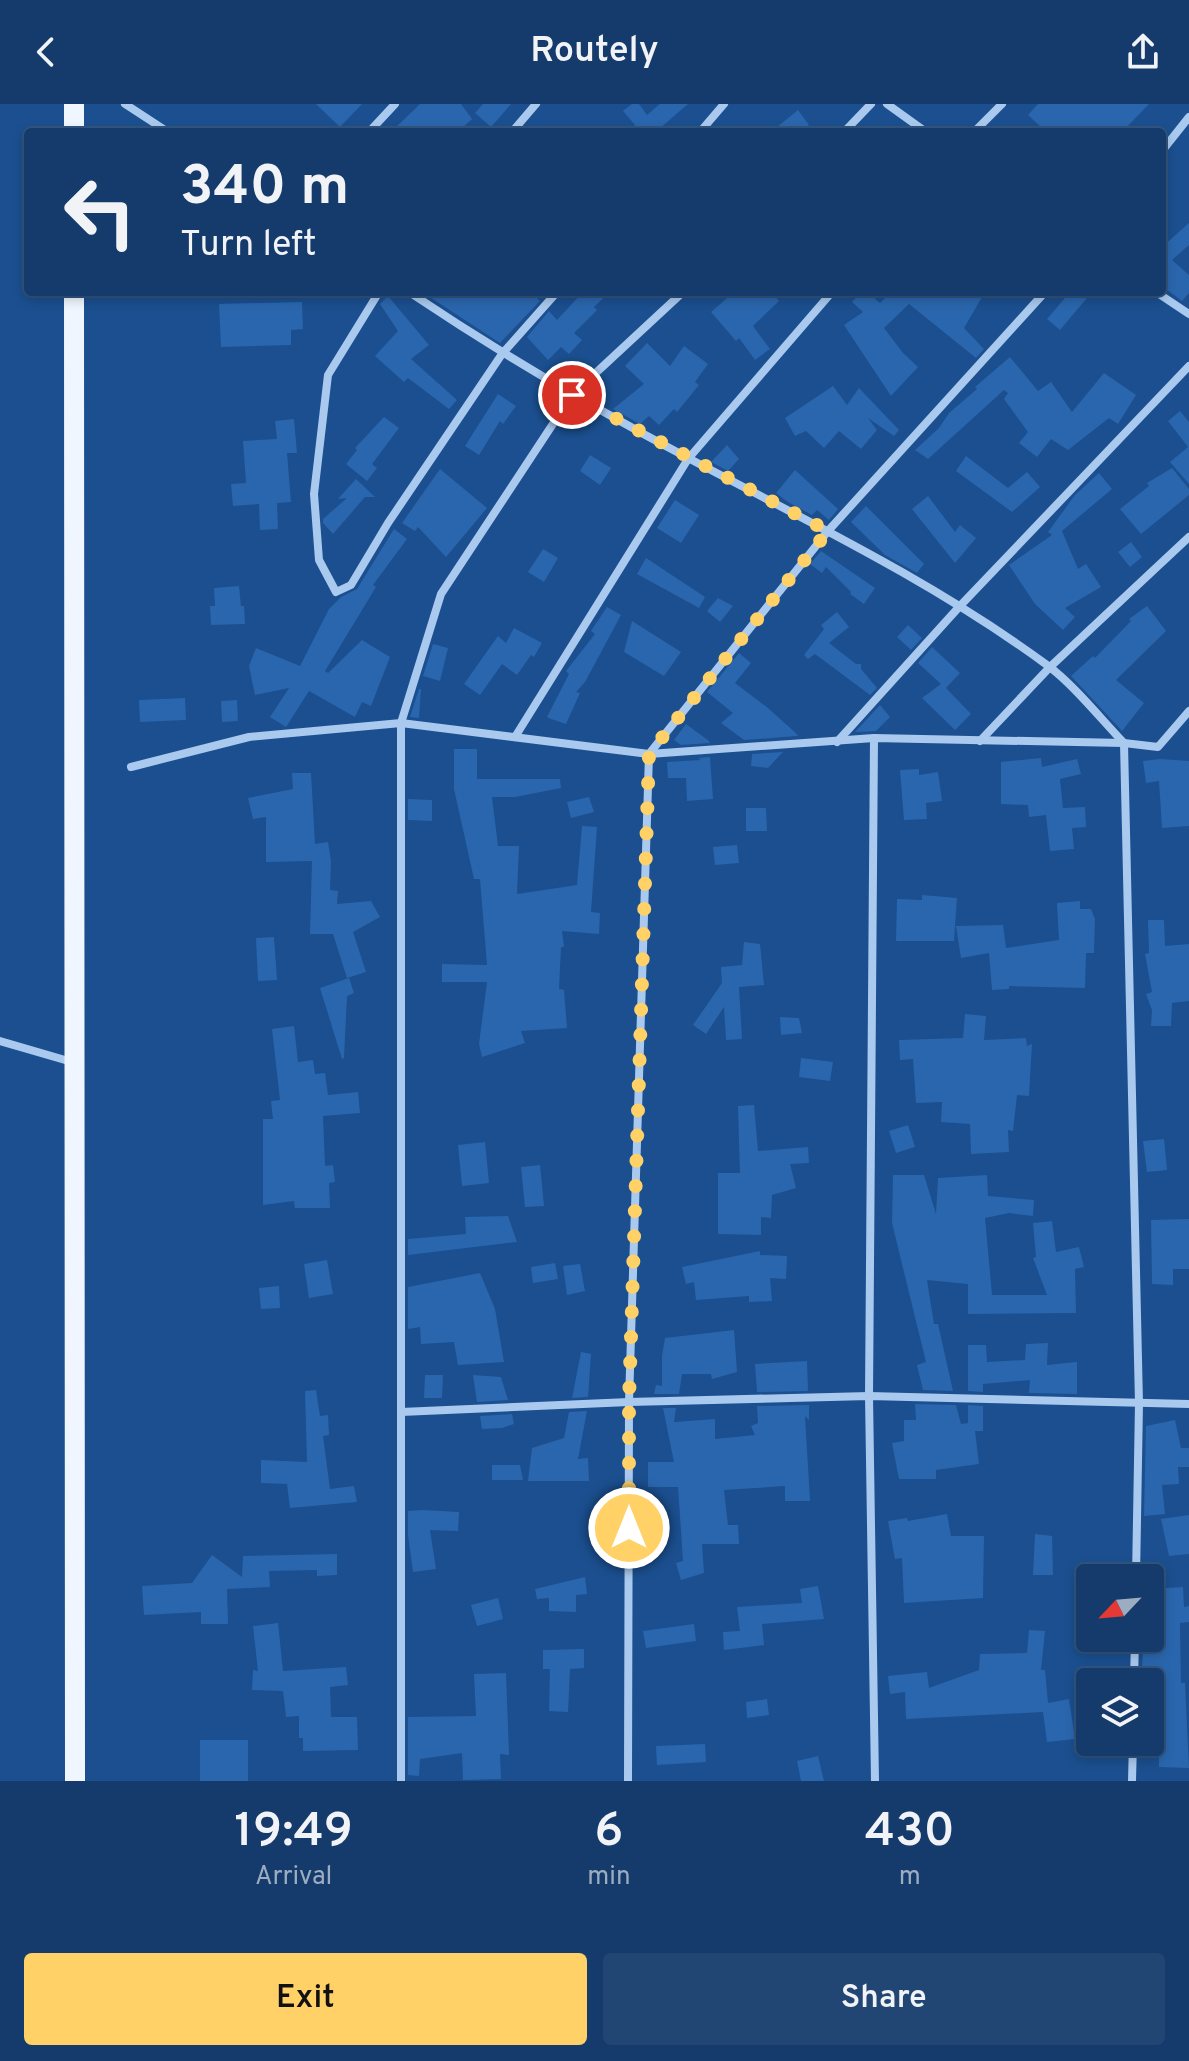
<!DOCTYPE html>
<style>
body{margin:0;font-family:Overpass,sans-serif;background:#214673;color:#f1f3f6;height:100vh;display:flex;flex-direction:column;font-size:30px;white-space:nowrap}
*{box-sizing:border-box;margin:0}
p{font-size:26px;color:#9dadc1}
.icon{flex:none;width:44px;height:44px;fill:none;stroke:currentColor;stroke-width:2;stroke-linecap:round;stroke-linejoin:round}
.map{position:relative;height:1677px;overflow:hidden}
.side{display:flex;flex-direction:column;background:#143b6b;flex:1}
.side>*{flex:none}
.hud{position:absolute;left:24px;top:24px;width:1142px;height:168px;border-radius:8px;box-shadow:0 4px 12px #0003,0 0 0 2px #33557e;background:#143b6b;color:#f1f3f6;overflow:hidden}
.needle{width:52px;rotate:244deg}
.tools{position:absolute;left:1076px;top:1460px;display:grid;gap:16px}
.tools a{display:grid;place-items:center;width:88px;height:88px;border-radius:8px;background:#143b6b;box-shadow:0 4px 12px #0003,0 0 0 2px #33557e;font-size:40px}
.pin{position:absolute;display:grid;place-items:center;width:68px;height:68px;color:#fff;margin:-34px;border:4px solid #fff;border-radius:50%;box-shadow:0 2px 8px #0007}
.me{position:absolute;width:88px;margin:-44px;rotate:0deg;stroke-linejoin:round;filter:drop-shadow(0 0 6px #0008)}
.turn{display:flex;align-items:center;gap:28px;height:168px;padding:0 24px;font-size:36px}
.turn .icon{width:104px;height:104px;stroke-width:2.5}
.turn b{display:block;font-size:56px;line-height:68px}
.eta{display:flex;justify-content:space-evenly;align-items:center;height:136px;text-align:center}
.eta b{font-size:48px;font-weight:600;line-height:56px}
.cta{display:flex;gap:16px;margin-top:auto;padding:16px 24px}
.cta a{flex:1;height:92px;border-radius:8px;background:#ffd166;color:#111;font-size:32px;font-weight:600;line-height:92px;text-align:center}
.cta a+a{background:#214673;color:#f1f3f6}
header{display:flex;justify-content:space-between;align-items:center;height:104px;padding:0 24px;background:#143b6b;font-size:36px;font-weight:600}
.map>svg:first-child{display:block}
.building{fill:#2a66ad}
.lines{fill:none;stroke-linecap:round;stroke-linejoin:round}
.street{stroke:#a9c9ee;stroke-width:8}
.primary{stroke:#f0f6ff;stroke-width:20}
.route{stroke:#ffd166;stroke-width:14;stroke-dasharray:0 25.2}
</style>
<header><svg class="icon" aria-label="back" viewBox="0 0 24 24"><path d="M15 5l-7 7 7 7"/></svg>Routely<svg class="icon" aria-label="share" viewBox="0 0 24 24"><path d="M12 15V3M7 8l5-5 5 5M5 13v7h14v-7"/></svg></header>
<div class="map">
<svg width="1189" height="1677" viewBox="0 0 1189 1677">
<rect width="100%" height="100%" fill="#1b4f8f"/>
<!-- building -->
<g class="building">
<polygon points="316,0 362,0 340,23"/>
<polygon points="420,0 461,0 472,15 458,28 391,28"/>
<polygon points="483,0 511,0 491,23 475,9"/>
<polygon points="632,0 639,0 647,11 660,0 688,0 659,25 661,28 626,28 635,21 623,7"/>
<polygon points="1038,0 1149,0 1122,28 1046,28 1028,11"/>
<polygon points="798,6 809,21 799,28 771,28"/>
<polygon points="1189,119 1189,141 1172,156 1189,171 1189,189 1182,197 1162,182 1162,143"/>
<polygon points="422,188 531,188 540,197 500,239"/>
<polygon points="583,188 610,188 594,203 597,206 574,229 582,236 569,250 561,243 548,256 527,233 549,207 557,216"/>
<polygon points="734,188 772,188 779,197 753,222 770,245 755,256 739,234 736,237 711,208"/>
<polygon points="861,188 867,188 880,199 891,188 985,188 964,224 984,245 976,254 909,200 884,224 903,249 918,263 891,292 844,221 863,208 852,198"/>
<polygon points="1070,188 1092,188 1060,226 1047,215"/>
<polygon points="388,192 429,241 411,255 457,296 449,305 408,274 404,278 375,252 398,227 380,200"/>
<polygon points="302,198 303,225 291,226 291,241 221,243 219,200"/>
<polygon points="647,239 670,262 684,242 708,260 695,278 699,281 677,308 674,305 659,321 649,312 640,320 613,305 644,280 625,262"/>
<polygon points="1010,253 1038,287 1051,278 1072,308 1104,269 1136,291 1118,320 1109,314 1068,346 1051,335 1037,353 1019,339 1028,328 1004,295 1008,289 1004,286 928,355 915,346 939,324 949,309 977,285 975,283"/>
<polygon points="833,282 847,301 859,284 899,326 894,332 868,314 877,326 861,345 839,327 824,344 806,327 795,332 785,314"/>
<polygon points="498,290 516,302 503,320 500,317 479,351 465,342"/>
<polygon points="1180,307 1189,318 1189,380 1170,358 1188,343 1168,317"/>
<polygon points="384,313 399,324 372,360 377,364 367,377 346,360 357,346 355,344"/>
<polygon points="294,315 297,349 287,349 291,398 277,399 278,425 260,426 259,400 233,402 231,380 246,379 243,337 277,335 275,317"/>
<polygon points="727,341 739,355 728,367 711,358"/>
<polygon points="590,351 611,364 600,381 580,367"/>
<polygon points="966,352 1008,384 1027,368 1040,383 1012,408 956,367"/>
<polygon points="1172,364 1189,385 1189,391 1141,430 1120,405 1149,382 1147,379"/>
<polygon points="440,365 487,404 446,453 418,423 415,427 402,419"/>
<polygon points="795,366 838,405 829,416 817,406 812,411 788,398 776,389"/>
<polygon points="1099,369 1112,385 1062,427 1078,465 1086,460 1101,483 1065,504 1075,513 1063,526 1035,500 1009,461 1052,431 1048,428 1075,391"/>
<polygon points="356,375 375,393 365,393 333,430 323,419 323,415 347,394 338,395"/>
<polygon points="928,392 955,428 960,421 976,434 955,459 912,405"/>
<polygon points="675,396 699,411 681,439 657,424"/>
<polygon points="866,402 924,460 917,469 885,451 851,418"/>
<polygon points="394,425 407,435 373,481 376,483 325,567 328,569 362,536 390,553 371,602 362,598 355,613 309,587 286,623 270,613 289,584 255,591 249,562 256,544 300,562 329,505 341,493 357,485"/>
<polygon points="1131,438 1142,453 1130,463 1118,448"/>
<polygon points="543,445 558,454 544,478 528,468"/>
<polygon points="821,447 875,484 864,500 850,490 851,488 826,463 822,469 810,460"/>
<polygon points="646,454 705,493 699,504 637,470"/>
<polygon points="239,482 241,502 244,502 245,520 211,521 210,502 215,502 214,484"/>
<polygon points="718,494 733,502 720,518 707,507"/>
<polygon points="1147,502 1166,527 1116,576 1144,599 1122,627 1071,572 1093,552 1095,554 1131,517 1129,515"/>
<polygon points="607,503 621,511 585,578 576,588 580,589 566,620 551,615 547,613 569,570 566,567 595,530 591,527"/>
<polygon points="837,508 849,523 829,539 856,560 861,560 861,565 877,584 870,591 815,550 808,555 804,551 824,525 821,521"/>
<polygon points="632,517 681,548 664,572 624,548"/>
<polygon points="908,521 922,534 911,546 897,533"/>
<polygon points="514,524 542,539 534,553 531,551 517,571 502,560 480,591 464,580 498,532 506,539"/>
<polygon points="433,540 448,544 440,577 423,572"/>
<polygon points="932,543 960,569 946,584 971,610 955,626 922,594 941,580 918,559"/>
<polygon points="739,549 751,559 735,579 768,604 798,631 797,632 744,636 721,619 733,609 707,588"/>
<polygon points="419,585 421,585 419,614 410,613"/>
<polygon points="185,594 186,616 140,618 139,596"/>
<polygon points="237,596 238,617 222,618 221,597"/>
<polygon points="880,601 890,613 876,627 855,628"/>
<polygon points="686,620 709,637 710,639 681,641 674,636"/>
<polygon points="454,645 477,645 477,675 560,675 561,684 515,693 492,693 498,742 519,742 517,790 577,781 582,722 597,723 591,808 600,809 599,830 562,827 564,843 561,843 559,885 564,886 567,924 521,927 525,939 482,953 479,940 487,878 442,878 442,860 487,861 480,775 474,775 454,685"/>
<polygon points="783,648 768,664 751,662 752,650"/>
<polygon points="710,653 713,695 687,697 686,674 668,674 667,658 701,656 698,654"/>
<polygon points="1041,654 1042,663 1077,655 1081,670 1060,675 1063,704 1085,703 1086,723 1072,724 1074,745 1050,747 1046,711 1029,713 1028,701 1001,700 1001,658"/>
<polygon points="1160,655 1189,657 1189,722 1162,724 1159,677 1146,679 1143,657"/>
<polygon points="919,665 919,671 938,668 942,697 926,699 927,715 904,716 900,666"/>
<polygon points="292,669 311,669 315,740 328,738 331,757 330,786 338,787 337,800 371,797 380,813 353,828 366,868 347,874 333,830 310,830 312,757 266,758 266,713 253,715 248,694 293,685"/>
<polygon points="589,693 594,708 571,714 567,698"/>
<polygon points="408,695 432,696 432,717 408,716"/>
<polygon points="746,704 766,704 767,727 746,727"/>
<polygon points="737,741 739,759 715,761 713,743"/>
<polygon points="922,791 957,794 954,837 896,837 897,795 922,796"/>
<polygon points="1080,797 1080,805 1091,805 1095,815 1094,849 1086,849 1085,884 1009,882 1009,885 992,886 989,849 961,854 956,822 1003,821 1006,844 1059,836 1057,799"/>
<polygon points="1148,816 1164,816 1165,842 1189,840 1189,897 1172,899 1171,922 1151,922 1152,906 1146,890 1152,888 1145,850 1149,849"/>
<polygon points="274,833 277,876 258,877 256,834"/>
<polygon points="744,838 760,840 764,881 739,883 742,935 726,936 724,903 706,930 693,921 722,879 721,863 742,861"/>
<polygon points="349,874 354,889 347,892 344,954 342,955 320,884"/>
<polygon points="965,910 986,912 984,936 1026,934 1027,942 1032,940 1029,992 1017,991 1013,1027 1008,1026 1009,1048 971,1050 970,1020 941,1018 942,998 916,999 913,955 900,956 899,936 963,934"/>
<polygon points="780,913 799,914 802,929 781,931"/>
<polygon points="294,922 298,958 313,956 315,970 325,969 328,991 358,988 360,1009 323,1012 325,1062 333,1061 335,1078 329,1079 330,1104 295,1104 294,1097 263,1101 263,1015 273,1015 271,997 280,996 272,925"/>
<polygon points="801,954 833,958 830,977 799,973"/>
<polygon points="754,1001 758,1047 808,1043 809,1059 790,1060 796,1084 772,1091 771,1114 761,1113 761,1131 718,1130 718,1069 740,1069 738,1002"/>
<polygon points="908,1021 915,1043 896,1049 889,1027"/>
<polygon points="1164,1035 1167,1066 1147,1068 1143,1037"/>
<polygon points="485,1038 489,1079 462,1082 458,1041"/>
<polygon points="540,1061 544,1102 525,1103 521,1063"/>
<polygon points="893,1071 924,1071 936,1110 938,1074 987,1071 988,1092 1034,1096 1033,1112 1009,1109 985,1114 992,1191 1047,1191 1033,1154 1036,1153 1033,1119 1052,1117 1056,1148 1079,1143 1084,1163 1075,1165 1076,1209 968,1210 968,1180 927,1176 934,1220 938,1220 953,1287 923,1286 917,1261 926,1258 892,1119"/>
<polygon points="508,1112 517,1138 408,1151 408,1135 466,1130 465,1113"/>
<polygon points="1189,1115 1189,1165 1173,1165 1173,1181 1152,1180 1151,1116"/>
<polygon points="760,1147 760,1151 787,1152 786,1175 770,1174 772,1197 749,1198 749,1192 696,1196 694,1178 686,1180 682,1163"/>
<polygon points="327,1156 333,1190 309,1194 304,1160"/>
<polygon points="555,1159 558,1175 533,1179 531,1163"/>
<polygon points="580,1160 585,1187 567,1191 563,1162"/>
<polygon points="480,1169 495,1205 504,1258 458,1261 454,1238 421,1240 420,1223 408,1225 408,1183"/>
<polygon points="279,1182 280,1204 261,1205 259,1184"/>
<polygon points="734,1226 737,1268 712,1275 711,1270 682,1270 679,1290 654,1290 656,1281 662,1282 662,1252 665,1234"/>
<polygon points="1048,1239 1047,1261 1077,1258 1077,1290 1029,1289 1030,1276 983,1280 983,1288 968,1287 968,1241 986,1241 987,1258 1025,1256 1026,1240"/>
<polygon points="581,1248 591,1250 588,1293 572,1294"/>
<polygon points="807,1257 808,1287 757,1288 755,1260"/>
<polygon points="425,1271 443,1271 442,1294 424,1294"/>
<polygon points="473,1271 501,1273 508,1296 477,1298"/>
<polygon points="316,1286 320,1312 328,1311 329,1331 323,1332 330,1385 354,1382 357,1398 290,1404 287,1380 261,1379 261,1356 307,1358 305,1287"/>
<polygon points="915,1300 956,1301 961,1320 968,1319 968,1301 983,1302 983,1327 975,1327 979,1360 936,1366 936,1375 899,1375 892,1339 904,1337 904,1316 916,1316"/>
<polygon points="809,1301 809,1316 805,1312 810,1397 785,1397 785,1382 724,1386 728,1421 738,1421 739,1440 702,1440 704,1469 681,1476 676,1459 683,1457 678,1383 648,1383 648,1358 674,1358 663,1304 676,1304 674,1318 715,1315 715,1335 755,1331 751,1322 758,1319 757,1302"/>
<polygon points="587,1307 578,1355 588,1354 589,1377 528,1377 532,1344 564,1334 569,1308"/>
<polygon points="512,1310 514,1320 502,1324 482,1325 480,1312"/>
<polygon points="1175,1316 1181,1344 1189,1344 1189,1363 1178,1363 1179,1380 1162,1381 1165,1410 1144,1412 1146,1322"/>
<polygon points="492,1361 520,1361 523,1376 492,1376"/>
<polygon points="422,1406 459,1408 458,1427 430,1426 436,1465 413,1468 408,1431 408,1407"/>
<polygon points="947,1410 951,1432 984,1432 983,1494 904,1499 902,1454 895,1455 888,1417 907,1414 908,1417"/>
<polygon points="1189,1411 1189,1450 1169,1452 1161,1415"/>
<polygon points="1035,1430 1052,1432 1053,1471 1033,1471"/>
<polygon points="337,1450 337,1471 317,1472 317,1466 269,1467 270,1483 227,1485 228,1520 201,1520 201,1508 144,1511 142,1482 192,1479 212,1451 242,1473 243,1452"/>
<polygon points="585,1473 587,1490 576,1491 576,1508 549,1507 549,1494 537,1495 535,1485"/>
<polygon points="818,1482 824,1515 762,1520 764,1541 724,1546 723,1528 740,1527 737,1503 802,1499 800,1485"/>
<polygon points="1183,1483 1184,1503 1189,1502 1189,1518 1180,1519 1181,1579 1185,1579 1189,1664 1159,1663 1159,1638 1150,1639 1150,1578 1141,1578 1144,1534 1150,1534 1150,1485"/>
<polygon points="498,1494 503,1515 477,1522 471,1501"/>
<polygon points="278,1519 283,1567 346,1563 348,1581 330,1583 331,1613 357,1613 358,1646 303,1647 303,1634 299,1634 299,1612 286,1613 283,1587 252,1586 253,1566 258,1567 253,1522"/>
<polygon points="694,1520 696,1537 646,1544 643,1527"/>
<polygon points="1029,1526 1045,1527 1041,1566 1045,1566 1048,1599 1069,1595 1075,1635 1047,1638 1043,1608 906,1615 905,1588 890,1590 888,1572 927,1568 929,1584 979,1566 980,1550 1027,1549"/>
<polygon points="584,1545 584,1564 570,1565 568,1608 549,1607 550,1565 543,1565 543,1546"/>
<polygon points="506,1569 509,1651 500,1650 501,1675 463,1676 462,1649 420,1655 419,1672 408,1671 408,1613 476,1612 474,1570"/>
<polygon points="767,1595 769,1611 747,1614 746,1598"/>
<rect x="200" y="1636" width="48" height="41"/>
<polygon points="705,1640 706,1658 657,1661 656,1642"/>
<polygon points="818,1652 824,1677 801,1677 797,1657"/>
</g>
<g class="lines">
<!-- street -->
<g class="street">
<polyline points="125,0 168,28"/>
<polyline points="887,0 926,28"/>
<polyline points="369,28 395,0"/>
<polyline points="512,28 536,0"/>
<polyline points="700,28 724,0"/>
<polyline points="844,28 871,0"/>
<polyline points="974,28 1002,0"/>
<polyline points="1162,47 1189,13"/>
<polyline points="379,188 328,271 314,390 319,456 336,488 351,481 388,419 502,250 557,188"/>
<path d="M409 188C500 249 593 304 690 355 811 419 937 480 1047 561 1073 580 1101 615 1124 639L1139 1299 1136 1474"/>
<polyline points="1156,188 1189,210"/>
<polyline points="515,633 688,355 832,188"/>
<polyline points="874,634 869,1292 875,1677"/>
<polyline points="980,637 1050,563 1189,433"/>
<polyline points="837,638 959,503 1189,262"/>
<polyline points="131,663 249,633 401,619 649,650 874,634 1124,639 1158,643 1189,607"/>
<polyline points="0,937 72,958"/>
<polyline points="401,1308 629,1298 869,1292 1189,1300"/>
<polyline points="1134,1578 1135,1534"/>
<polyline points="401,1677 401,619 441,490 572,291 683,188"/>
<polyline points="628,1677 629,1298 649,650 828,427 1045,188"/>
<polyline points="1132,1677 1133,1638"/>
</g>
<!-- primary -->
<g class="primary">
<polyline points="74,0 74,28"/>
<polyline points="74,188 75,1677"/>
</g>
</g>
<g class="lines">
<!-- route -->
<polyline class="route" points="572,291 828,427 649,650 629,1298 629,1424"/>
</g>
</svg>
<div class="tools">
<a><svg class="needle" viewBox="-14 -14 28 28"><path d="M0-13l5 13h-10z" fill="#e53935"/><path d="M0 13l5-13h-10z" fill="#9dadc1"/></svg></a>
<a><svg class="icon" aria-label="layers" viewBox="0 0 24 24"><path d="M12 4l9 5-9 5-9-5zM3 14l9 5 9-5"/></svg></a>
</div>
<div class="pin" style="left:572px;top:291px;background:#d93025"><svg class="icon" aria-label="arrive" viewBox="0 0 24 24"><path d="M6 21V4h12l-3 4 3 4H6"/></svg></div>
<svg class="me" style="left:629px;top:1424px" viewBox="-20 -20 40 40"><circle r="17" fill="#ffd166" stroke="#fff" stroke-width="3"/><path d="M0-11L8 9 0 5-8 9z" fill="#fff"/></svg>
<div class="hud">
<div class="turn"><svg class="icon" aria-label="left" viewBox="0 0 24 24"><path d="M17 20v-9H6M10 6l-5 5 5 5"/></svg><div><b>340 m</b>Turn left</div></div>
</div>
</div>
<section class="side">
<div class="eta">
<div><b>19:49</b><p>Arrival</p></div>
<div><b>6</b><p>min</p></div>
<div><b>430</b><p>m</p></div>
</div>
<div class="cta"><a>Exit</a><a>Share</a></div>
</section>
